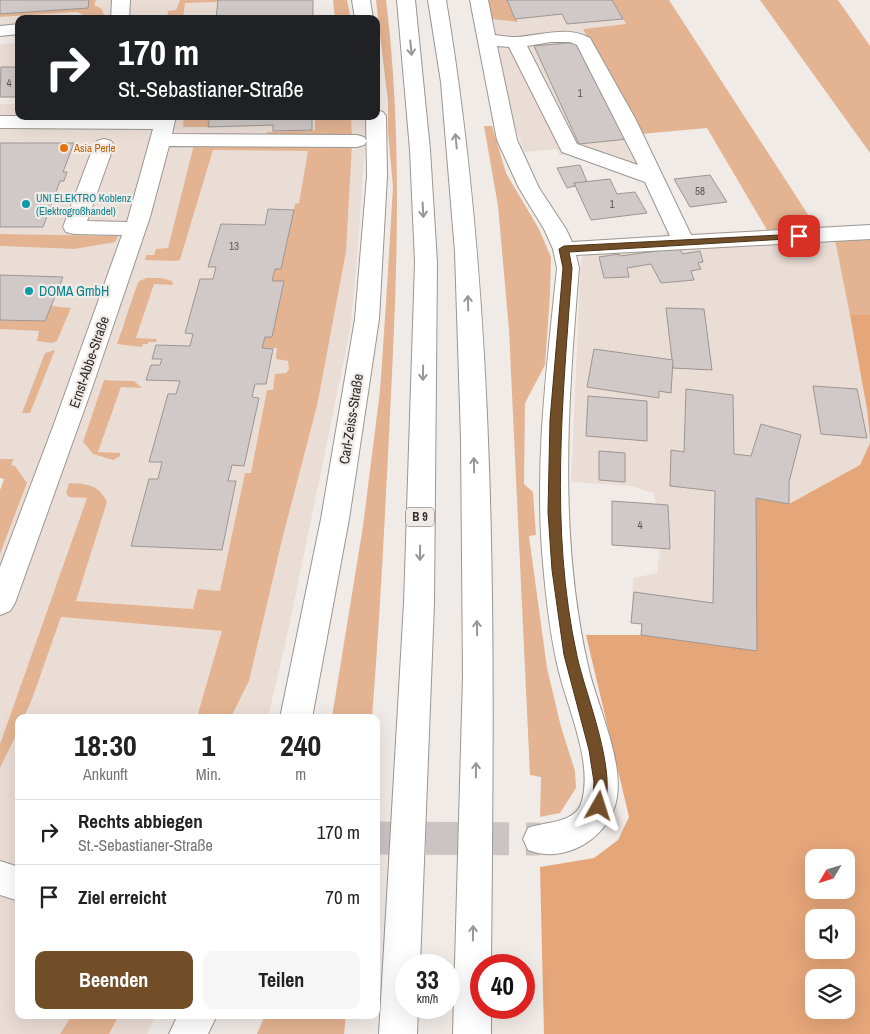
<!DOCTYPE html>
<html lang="de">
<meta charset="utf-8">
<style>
body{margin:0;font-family:"Archivo Narrow",sans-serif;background:#f6f6f6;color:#222;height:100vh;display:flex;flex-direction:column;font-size:19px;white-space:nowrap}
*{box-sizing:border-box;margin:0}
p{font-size:16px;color:#767676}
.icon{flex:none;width:28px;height:28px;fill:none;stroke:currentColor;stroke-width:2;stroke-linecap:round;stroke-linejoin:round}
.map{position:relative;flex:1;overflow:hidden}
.sheet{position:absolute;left:15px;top:714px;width:365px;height:305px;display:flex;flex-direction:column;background:#fff;border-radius:10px;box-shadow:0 5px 20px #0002}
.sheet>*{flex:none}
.guide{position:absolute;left:15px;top:15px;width:365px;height:105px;border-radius:10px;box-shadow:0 5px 20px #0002;background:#202124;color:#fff;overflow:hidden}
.needle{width:32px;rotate:232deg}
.controls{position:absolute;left:805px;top:849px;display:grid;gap:10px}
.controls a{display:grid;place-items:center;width:50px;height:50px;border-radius:10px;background:#fff;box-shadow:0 5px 20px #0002;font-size:25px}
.speed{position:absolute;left:395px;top:954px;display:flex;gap:10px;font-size:25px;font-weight:700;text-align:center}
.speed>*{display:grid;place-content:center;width:65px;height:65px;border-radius:50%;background:#fff;box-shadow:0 5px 20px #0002;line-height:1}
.speed small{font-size:12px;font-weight:400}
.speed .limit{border:8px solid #d22;background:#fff;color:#111}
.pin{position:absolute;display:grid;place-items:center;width:42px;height:42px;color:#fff;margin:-21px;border-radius:10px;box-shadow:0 2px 8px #0006}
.me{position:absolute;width:55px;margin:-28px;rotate:6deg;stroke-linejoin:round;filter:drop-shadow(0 0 4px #0008)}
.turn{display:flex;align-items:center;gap:18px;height:105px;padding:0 20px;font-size:22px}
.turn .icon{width:65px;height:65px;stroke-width:2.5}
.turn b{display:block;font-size:35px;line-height:42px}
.eta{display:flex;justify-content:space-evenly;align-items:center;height:85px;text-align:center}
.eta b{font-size:30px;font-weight:800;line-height:35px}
.primary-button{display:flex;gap:10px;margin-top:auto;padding:10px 20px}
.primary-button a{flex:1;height:58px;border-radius:10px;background:#724e28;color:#fff;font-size:20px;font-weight:800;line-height:58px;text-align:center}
.primary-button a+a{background:#f6f6f6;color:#222}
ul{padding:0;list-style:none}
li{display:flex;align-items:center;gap:15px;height:65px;padding:0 20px;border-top:1px solid #e0e0e0}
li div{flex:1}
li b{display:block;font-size:19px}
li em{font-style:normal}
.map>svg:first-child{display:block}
.built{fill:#eaddd5;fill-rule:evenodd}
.green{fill:#e4b492}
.forest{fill:#e5a679;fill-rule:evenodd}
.building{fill:#d0c9c7;stroke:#9c9593}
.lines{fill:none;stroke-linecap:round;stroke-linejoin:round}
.minor-tunnel{stroke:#cac5c2;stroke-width:33;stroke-dasharray:33 17;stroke-linecap:butt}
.minor-casing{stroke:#9b9692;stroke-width:2}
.major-casing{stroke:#9b9692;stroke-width:2}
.highway-casing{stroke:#9b9692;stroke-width:2}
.minor{fill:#fff;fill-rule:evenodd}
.major{fill:#fff;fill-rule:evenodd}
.highway{fill:#fff;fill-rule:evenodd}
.oneway{stroke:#989696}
.route{fill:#724e28;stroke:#4a331a}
.food-dot{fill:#e8710a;stroke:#f1ebe7;stroke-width:2}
.culture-dot{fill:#0f9aa8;stroke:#f1ebe7;stroke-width:2}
.labels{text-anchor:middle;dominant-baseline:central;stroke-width:4.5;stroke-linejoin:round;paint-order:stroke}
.number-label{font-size:11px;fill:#585553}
.far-food-label{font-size:11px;fill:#c56008;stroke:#f1ebe7;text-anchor:start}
.far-culture-label{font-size:11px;fill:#0d838f;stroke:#f1ebe7;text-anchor:start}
.shield{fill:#f1ebe7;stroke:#6a6764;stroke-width:1}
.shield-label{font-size:12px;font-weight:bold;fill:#302e2c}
.culture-label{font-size:14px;fill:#0d838f;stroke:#f1ebe7;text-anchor:start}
.street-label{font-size:14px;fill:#302e2c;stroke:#f1ebe7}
</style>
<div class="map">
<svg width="870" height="1034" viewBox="0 0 870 1034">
<rect width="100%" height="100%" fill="#f1ebe7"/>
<!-- built -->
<g class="built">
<polygon points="96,0 180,0 176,11 167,18 155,19 103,19 105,18 94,5"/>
<polygon points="218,0 313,0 313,19 183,19 185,3 218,2"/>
<polygon points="489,0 612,0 626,24 583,29 641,134 692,235 663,237 668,229 651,189 640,180 574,154 560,155 556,149 524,152 508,105 495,50"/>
<polygon points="77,12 92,19 19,19 19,36 0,37 0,17"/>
<polygon points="19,43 19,97 0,97 0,44"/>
<path d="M0 104H19V116H184V127H208L210 116H315V130L267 132 352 137 351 116H367L357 260 350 331 287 636 268 717H231L249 681 283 536 317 406 346 252 352 145 194 144 168 249 180 260 213 150 308 151 299 204H295L281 269 272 280 284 281 272 337 263 348H278L288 361 289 369 286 373 280 374 273 390 251 473H245L220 591 193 609 75 601 106 502 87 498 0 744V554L27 483 10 465 13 459H0V329L40 331 52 343 57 341 71 308 45 321 0 320V246L74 249 118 237 0 234ZM147 278 173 285 154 284 136 339 156 340 143 344 120 330ZM110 379 134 381 121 387 98 452 93 454 83 442Z"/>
<polygon points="835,240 850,307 867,409 870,443 860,465 789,504 756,498 757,651 641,635 641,624 631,623 633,578 657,573 660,549 670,549 668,505 656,504 653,493 631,486 571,482 581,258 588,254"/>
<polygon points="61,617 223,631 197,717 24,718 31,702"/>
<polygon points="19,729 19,1015 72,1015 60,1034 0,1034 0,768"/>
<polygon points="119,1015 156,1015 147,1034 109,1034"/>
</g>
<!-- green -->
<g class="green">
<polygon points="89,0 96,0 94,5 102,9 105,18 92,19 77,12 0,17 0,14 88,8"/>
<polygon points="180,0 218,0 218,2 185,3 183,19 155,19 167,18 168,11 176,10"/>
<polygon points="333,0 347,0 351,19 335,19"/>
<path d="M376 0H386C403 138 397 277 390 415 385 516 380 617 372 717H332L363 526 380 391 386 303 393 187 388 132V102Z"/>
<polygon points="489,0 507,0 518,22 492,19"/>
<polygon points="612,0 669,0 816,227 767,230 707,128 641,134 583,29 626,24"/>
<polygon points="760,0 838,0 870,46 870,153"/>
<polygon points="184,116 210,116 208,127 183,127"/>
<polygon points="315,116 351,116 352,138 267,138 267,132 315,130"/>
<polygon points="484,126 492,126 506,173 539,229 551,257 550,294 545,365 525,403 524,484 533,492 536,535 529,536 547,668 561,727 575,771 576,788 560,813 540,817 541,777 530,775 509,330 498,206"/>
<path d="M194 144 352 145 346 252 317 406 283 536 249 681 231 717H197L222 631 61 617 31 702 24 717 19 718V729L0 768V744L87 498 69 497 66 493 69 483C87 484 98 484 107 502L76 601 193 609 198 589 220 591 245 473H251L267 390H273L275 374 286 373 289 369 288 361 276 359 277 348H262L265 337H272L284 281H272L275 269H281L295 204 299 203 308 151 213 150 180 260 176 261 145 260 146 255H154L156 249 168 248Z"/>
<polygon points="0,234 118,236 115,242 74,249 0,246"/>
<polygon points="870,238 870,315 850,315 835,240"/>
<polygon points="147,278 161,278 172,281 173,285 154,284 136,338 157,339 156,342 148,342 148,344 143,344 142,347 117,344 137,285 139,281"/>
<polygon points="51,306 71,308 57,341 52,343 37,341 39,331 0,329 0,320 45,321"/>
<polygon points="55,350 30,413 22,413 45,353"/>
<polygon points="104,380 134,381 142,388 121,387 98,452 120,453 120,456 113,460 93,454 83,442"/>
<polygon points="0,459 14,459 11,465 15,466 27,483 0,554 0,490 4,479 0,478"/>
<polygon points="72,1015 119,1015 109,1034 60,1034"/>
<polygon points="265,1015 346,1015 344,1034 257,1034"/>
</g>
<!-- forest -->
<g class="forest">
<polygon points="850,315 870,315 870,439 867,409"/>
<path d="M870 443V1034H544L540 867 594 858 618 840 629 817 586 635H641L756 651V498L789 504 860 465ZM814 858H846V890H814ZM814 918H846V950H814ZM814 978H846V1010H814Z"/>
</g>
<!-- building -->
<g class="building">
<polygon points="0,0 89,0 88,8 0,14"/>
<polygon points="218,0 313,0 313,19 216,19"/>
<polygon points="507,0 612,0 623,19 567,24 562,14 515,19"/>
<polygon points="578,42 628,139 579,144 534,46"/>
<polygon points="1,67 19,67 19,97 0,97"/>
<polygon points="210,116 312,116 312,130 273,131 273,125 208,127"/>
<polygon points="0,143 74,143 63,172 67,172 64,181 60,181 43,227 0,227"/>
<polygon points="580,165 587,182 574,183 575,186 567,188 557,168"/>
<polygon points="710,175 727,202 690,207 674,179"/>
<polygon points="610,179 617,194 635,192 647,213 591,220 574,183"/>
<polygon points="268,209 294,210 281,269 275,269 272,281 284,281 272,337 265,337 262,348 273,349 266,384 255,384 252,397 259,398 244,466 232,465 228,481 236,481 222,550 131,546 149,479 158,479 162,462 149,462 168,394 176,394 180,381 146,380 151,365 160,365 162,359 152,359 156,345 190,346 193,334 185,333 200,279 213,279 216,267 208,267 221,224 265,225"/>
<polygon points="679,248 683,254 700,251 703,262 698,263 701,269 691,271 694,280 661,283 651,264 627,268 629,277 604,278 599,257 619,254 620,256"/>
<polygon points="0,275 63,277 45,321 0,320"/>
<polygon points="666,308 704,309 712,370 673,368"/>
<polygon points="594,349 673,360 671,393 659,391 659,398 587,387"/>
<polygon points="813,386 857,389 867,438 821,434"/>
<polygon points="686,389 733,395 734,454 751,456 761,424 801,435 789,482 789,504 756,498 757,651 641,635 642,624 631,623 634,592 713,603 715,491 670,486 671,450 684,452"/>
<polygon points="588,396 647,401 647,441 586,436"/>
<polygon points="599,451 625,453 625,482 599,480"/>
<polygon points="612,501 668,505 670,549 612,545"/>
</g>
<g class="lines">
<!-- minor-tunnel -->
<polyline class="minor-tunnel" points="376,838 540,839"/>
<defs>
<g id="minor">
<polygon points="112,0 130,0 129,19 111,19"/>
<path d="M470 0H488L495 35C502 36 508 37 515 37 541 36 566 25 590 38L636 120 691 235 870 225V239L576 255 579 268C568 403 558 533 588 666 597 707 627 765 615 806 604 841 563 864 528 850L523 839 528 828C546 821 576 824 582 801 593 761 567 707 558 668 550 634 546 598 543 563 534 464 547 366 557 268L553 249 544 229 519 188 497 140ZM551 42H570L577 45 638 165 577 144 527 46ZM497 46 509 47 562 152 645 182 670 236 572 242 566 229 539 188 517 140Z"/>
<polygon points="19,24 19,34 0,36 0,26"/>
<polygon points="0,116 176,116 172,134 357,135 364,137 367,141 364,145 357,147 169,146 150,217 92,388 15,603 10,611 0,615 0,567 54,424 122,235 74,234 66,232 63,227 94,145 97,141 104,139 111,141 114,145 87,221 127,222 153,129 0,128"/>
<polygon points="0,861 19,867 19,901 0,895"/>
</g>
<g id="major">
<polygon points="352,0 370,0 373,19 355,19"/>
<polygon points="376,110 383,112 386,116 387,176 379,319 349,519 312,718 280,718 321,519 355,319 367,176 366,116 376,116"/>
<polygon points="178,1015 217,1015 208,1034 169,1034"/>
</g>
<g id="highway">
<polygon points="397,0 415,0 430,150 437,262 434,603 420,965 406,965 406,1008 418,1008 417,1034 379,1034 404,603 415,262 410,150"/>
<path d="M428 0H446C499 318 494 644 491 965H481V1008H491V1034H453L463 676 461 439 455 252 441 82Z"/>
</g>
</defs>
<!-- minor casing -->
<use href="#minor" class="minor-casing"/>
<!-- major casing -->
<use href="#major" class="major-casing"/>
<!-- highway casing -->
<use href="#highway" class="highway-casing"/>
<!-- minor -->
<use href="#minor" class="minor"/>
<!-- major -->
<use href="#major" class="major"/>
<!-- highway -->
<use href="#highway" class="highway"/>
</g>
<!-- one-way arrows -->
<defs><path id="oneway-shaft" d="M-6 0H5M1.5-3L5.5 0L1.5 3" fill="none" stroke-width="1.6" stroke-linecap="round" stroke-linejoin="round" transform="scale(1.25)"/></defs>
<g class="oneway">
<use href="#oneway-shaft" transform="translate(411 48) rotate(84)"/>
<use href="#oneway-shaft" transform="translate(456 141) rotate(-96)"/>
<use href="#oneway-shaft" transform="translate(423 210) rotate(87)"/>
<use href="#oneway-shaft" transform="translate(468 303) rotate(-92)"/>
<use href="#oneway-shaft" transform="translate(423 373) rotate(91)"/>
<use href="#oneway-shaft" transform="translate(474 465) rotate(-91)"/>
<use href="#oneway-shaft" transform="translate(420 553) rotate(91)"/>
<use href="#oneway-shaft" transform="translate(477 628) rotate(-91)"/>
<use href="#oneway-shaft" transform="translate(476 770) rotate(-89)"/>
<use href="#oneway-shaft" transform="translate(473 933) rotate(-89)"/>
</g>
<!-- route -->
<path class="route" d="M799 234 804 236 803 238 569 252 572 268C563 397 549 528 577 656 585 694 619 774 603 810L599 812 594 810 592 806 594 782 589 750 564 655 552 570 548 512 550 420 563 268 559 249 564 246Z"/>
<!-- markers -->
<circle class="food-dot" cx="64" cy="148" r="5"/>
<g class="culture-dot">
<circle cx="26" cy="204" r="5"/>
<circle cx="29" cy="291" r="5"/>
</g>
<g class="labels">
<!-- number labels -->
<g class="number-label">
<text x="9" y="83">4</text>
<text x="580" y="93">1</text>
<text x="700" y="191">58</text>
<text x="612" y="204">1</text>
<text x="234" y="246">13</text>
<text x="640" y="525">4</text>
</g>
<!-- far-food labels -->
<g class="far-food-label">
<text x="74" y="148">Asia Perle</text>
</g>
<!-- far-culture labels -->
<g class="far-culture-label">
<text x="36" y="198">UNI ELEKTRO Koblenz<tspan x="36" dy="13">(Elektrogroßhandel)</tspan></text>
</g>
<!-- shield labels -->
<rect class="shield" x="406" y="507.5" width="28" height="19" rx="4"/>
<g class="shield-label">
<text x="420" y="517">B 9</text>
</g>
<!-- culture labels -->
<g class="culture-label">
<text x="39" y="291">DOMA GmbH</text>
</g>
<!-- street labels -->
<g class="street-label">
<text transform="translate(89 362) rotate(-71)">Ernst-Abbe-Straße</text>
<text transform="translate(351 419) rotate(-81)">Carl-Zeiss-Straße</text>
</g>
</g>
</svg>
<div class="controls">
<a><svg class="needle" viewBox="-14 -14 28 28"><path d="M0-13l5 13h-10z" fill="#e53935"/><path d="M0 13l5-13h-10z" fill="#767676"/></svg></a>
<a><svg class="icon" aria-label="sound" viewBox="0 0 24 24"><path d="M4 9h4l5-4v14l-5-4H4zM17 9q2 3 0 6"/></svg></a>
<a><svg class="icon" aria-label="layers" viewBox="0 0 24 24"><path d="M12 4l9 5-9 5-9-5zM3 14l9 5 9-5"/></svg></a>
</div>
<div class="speed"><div>33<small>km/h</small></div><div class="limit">40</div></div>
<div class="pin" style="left:799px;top:236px;background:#d93025"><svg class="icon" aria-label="arrive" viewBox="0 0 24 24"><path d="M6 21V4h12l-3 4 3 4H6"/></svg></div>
<svg class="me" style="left:599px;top:806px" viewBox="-20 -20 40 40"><path d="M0-17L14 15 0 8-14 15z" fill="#724e28" stroke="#fff" stroke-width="4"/></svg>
<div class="guide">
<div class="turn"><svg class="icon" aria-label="right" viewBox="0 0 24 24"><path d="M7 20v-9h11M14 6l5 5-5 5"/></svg><div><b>170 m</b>St.-Sebastianer-Straße</div></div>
</div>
<section class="sheet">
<div class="eta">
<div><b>18:30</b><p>Ankunft</p></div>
<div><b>1</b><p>Min.</p></div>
<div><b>240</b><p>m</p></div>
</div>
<ul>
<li><svg class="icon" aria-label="right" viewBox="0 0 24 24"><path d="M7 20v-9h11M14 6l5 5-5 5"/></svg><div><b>Rechts abbiegen</b><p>St.-Sebastianer-Straße</p></div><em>170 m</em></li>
<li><svg class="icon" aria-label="arrive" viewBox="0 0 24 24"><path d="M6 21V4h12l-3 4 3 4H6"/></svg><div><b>Ziel erreicht</b></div><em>70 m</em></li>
</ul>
<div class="primary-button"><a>Beenden</a><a>Teilen</a></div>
</section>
</div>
